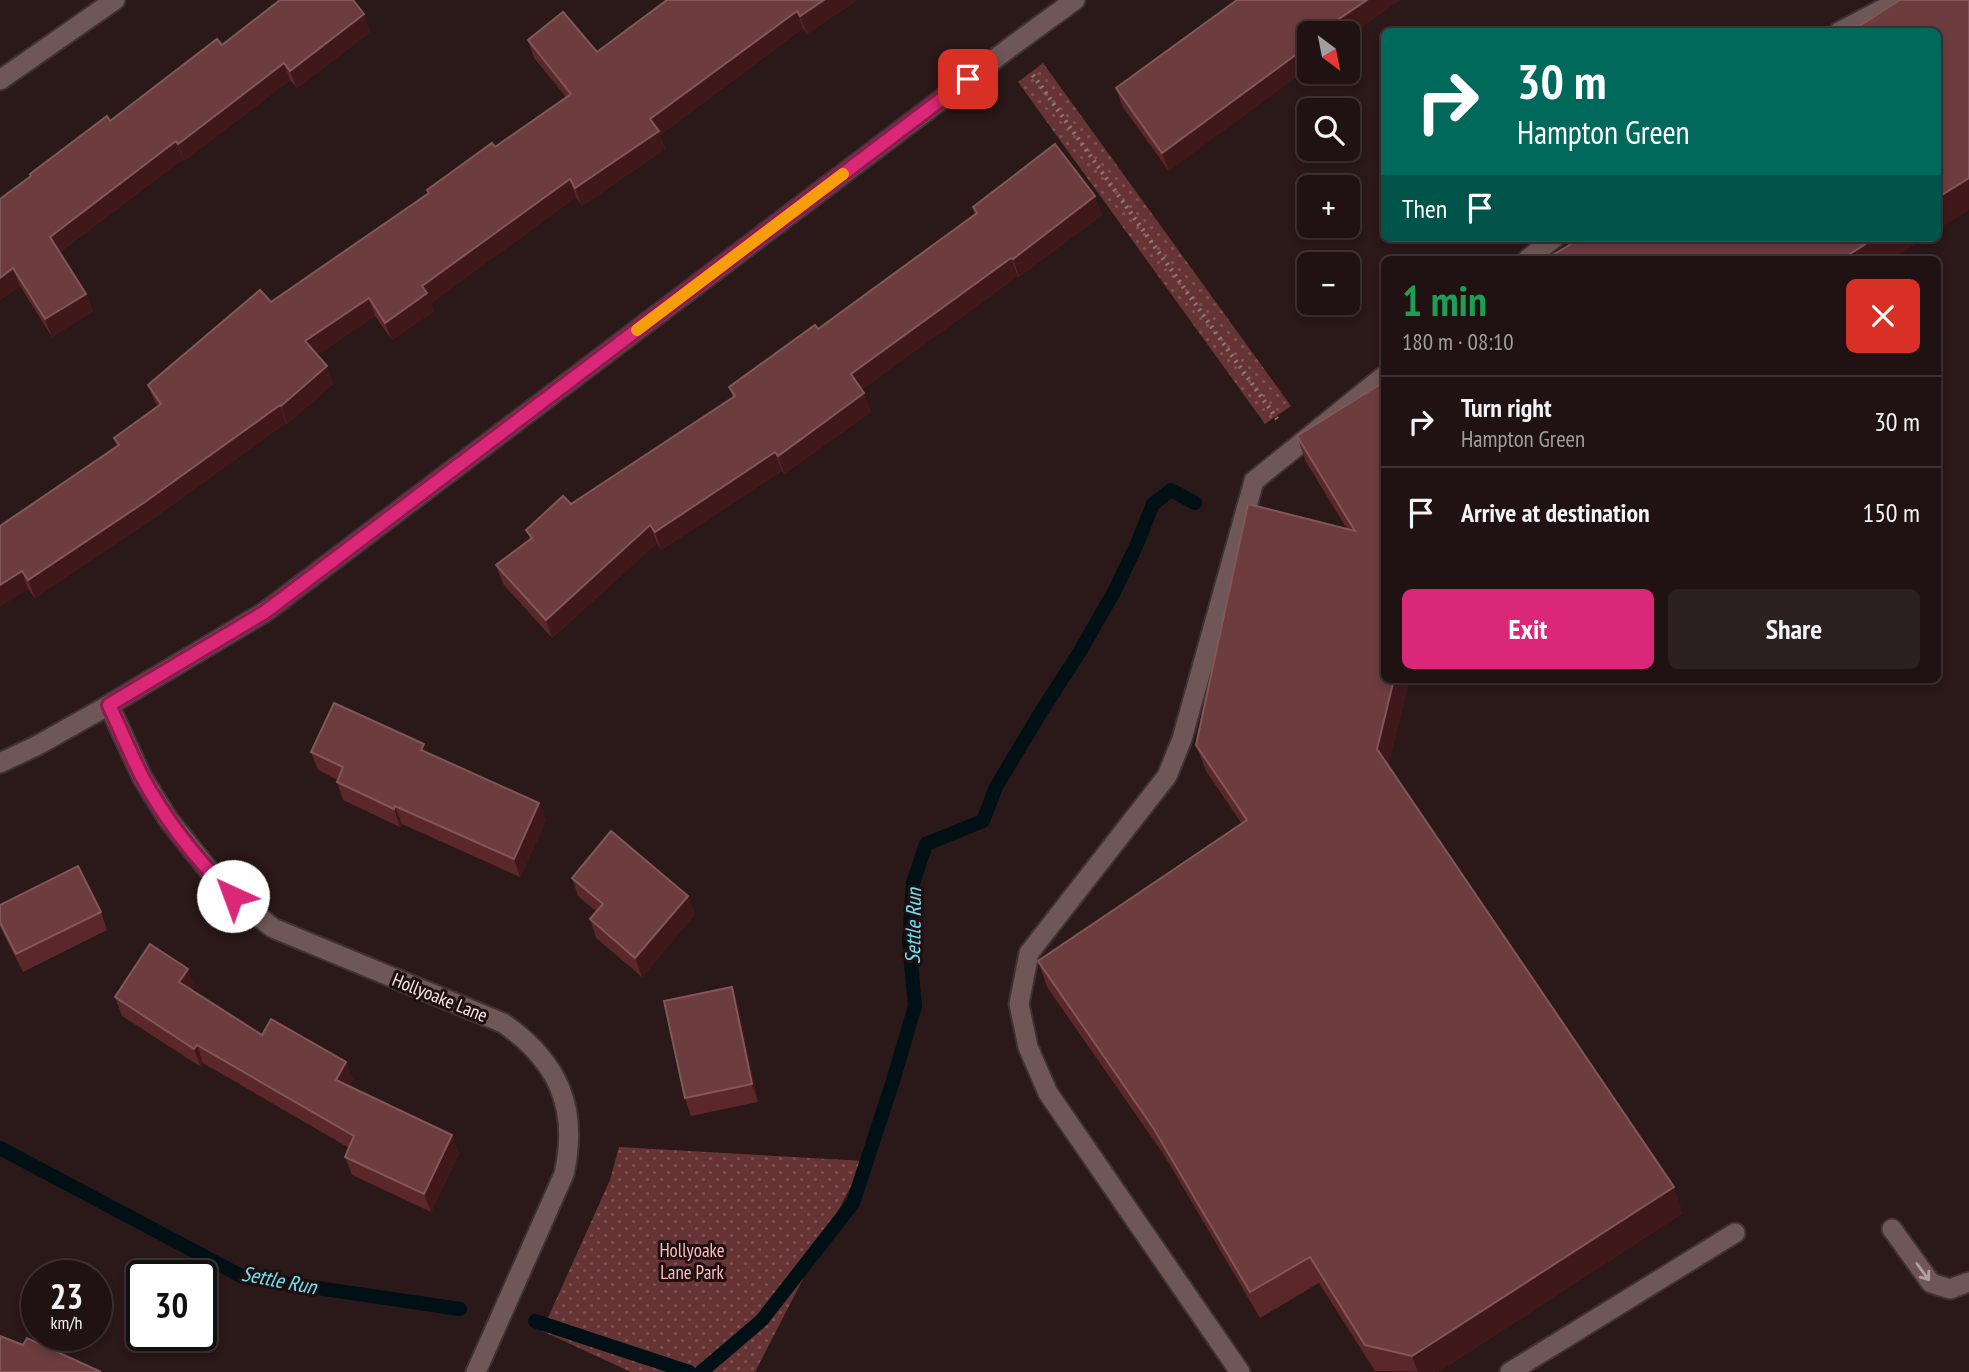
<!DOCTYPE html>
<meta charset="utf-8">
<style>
body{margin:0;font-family:"PT Sans Narrow",sans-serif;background:#2d2020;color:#f1f3f6;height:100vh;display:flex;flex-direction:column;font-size:26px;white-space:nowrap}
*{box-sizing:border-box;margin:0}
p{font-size:23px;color:#a29e9f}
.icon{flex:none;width:38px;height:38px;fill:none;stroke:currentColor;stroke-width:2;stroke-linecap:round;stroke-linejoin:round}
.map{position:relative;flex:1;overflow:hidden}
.side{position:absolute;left:1381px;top:256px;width:560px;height:427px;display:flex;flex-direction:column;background:#201212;border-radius:10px;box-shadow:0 4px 10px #0003,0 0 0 2px #3d3232}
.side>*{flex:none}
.hud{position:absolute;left:1381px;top:28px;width:560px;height:214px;border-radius:10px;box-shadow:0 4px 10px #0003,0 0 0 2px #3d3232;background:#00695c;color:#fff;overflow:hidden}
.needle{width:46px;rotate:148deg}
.buttons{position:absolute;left:1297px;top:21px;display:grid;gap:14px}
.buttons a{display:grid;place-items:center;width:63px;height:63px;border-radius:10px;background:#201212;box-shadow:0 4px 10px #0003,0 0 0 2px #3d3232;font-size:35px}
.speed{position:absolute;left:21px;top:1260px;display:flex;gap:14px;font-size:35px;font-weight:700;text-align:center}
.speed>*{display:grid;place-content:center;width:91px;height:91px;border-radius:50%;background:#201212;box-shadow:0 4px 10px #0003,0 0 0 2px #3d3232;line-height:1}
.speed small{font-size:18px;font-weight:400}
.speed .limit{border:4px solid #111;border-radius:10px;background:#fff;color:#111}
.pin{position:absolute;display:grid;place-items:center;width:60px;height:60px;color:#fff;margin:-30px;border-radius:14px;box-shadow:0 4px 10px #0006}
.me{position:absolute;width:77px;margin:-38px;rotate:317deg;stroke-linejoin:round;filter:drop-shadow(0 0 5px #0008)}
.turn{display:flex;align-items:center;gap:24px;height:147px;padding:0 21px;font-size:32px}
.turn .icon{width:91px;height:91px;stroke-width:2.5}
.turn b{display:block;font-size:49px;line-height:60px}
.then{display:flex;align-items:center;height:66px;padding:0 21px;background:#0003;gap:14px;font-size:26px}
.round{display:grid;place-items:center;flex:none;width:74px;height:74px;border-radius:10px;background:#2d2020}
.headline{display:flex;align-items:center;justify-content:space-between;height:119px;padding:0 21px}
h1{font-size:42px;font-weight:600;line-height:52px;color:#1e9e55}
.primary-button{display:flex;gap:14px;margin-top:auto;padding:14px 21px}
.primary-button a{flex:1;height:80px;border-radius:10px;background:#db2777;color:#fff;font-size:28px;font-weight:600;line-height:80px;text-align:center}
.primary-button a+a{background:#2d2020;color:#f1f3f6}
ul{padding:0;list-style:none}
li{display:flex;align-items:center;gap:21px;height:91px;padding:0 21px;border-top:2px solid #3d3232}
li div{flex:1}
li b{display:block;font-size:26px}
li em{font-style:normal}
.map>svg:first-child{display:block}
.park{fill:url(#park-dots)}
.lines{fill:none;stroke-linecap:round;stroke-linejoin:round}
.stream{stroke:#001014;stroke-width:14}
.service-casing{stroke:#403232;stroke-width:23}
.minor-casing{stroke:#403232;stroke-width:23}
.tertiary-casing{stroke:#403232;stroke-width:23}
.path{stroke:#897979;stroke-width:4.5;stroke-dasharray:2 5;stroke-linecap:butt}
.service{stroke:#6e5756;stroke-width:19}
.minor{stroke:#6e5756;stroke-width:19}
.tertiary{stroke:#6e5756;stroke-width:19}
.wall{fill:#5b272a}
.shaded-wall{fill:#41181a}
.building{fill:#6c3c3f;stroke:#81575a;stroke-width:2}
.oneway{stroke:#b2a0a0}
.route-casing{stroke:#8e194d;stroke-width:18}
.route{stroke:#db2777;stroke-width:12}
.slow{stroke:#f59e0b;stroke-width:12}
.labels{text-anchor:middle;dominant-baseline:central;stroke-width:6;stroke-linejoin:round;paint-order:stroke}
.street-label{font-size:19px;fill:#f7e9e9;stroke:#210f0f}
.park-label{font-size:19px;fill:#fac0bf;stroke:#210f0f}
.water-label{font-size:21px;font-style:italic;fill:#6ae5f9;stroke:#210f0f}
</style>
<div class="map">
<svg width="1969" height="1372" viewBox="0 0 1969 1372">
<defs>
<pattern id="park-dots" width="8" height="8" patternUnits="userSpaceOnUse" patternTransform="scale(1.75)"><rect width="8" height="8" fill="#673435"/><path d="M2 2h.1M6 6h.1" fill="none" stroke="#7e5152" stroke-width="1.8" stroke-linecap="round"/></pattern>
</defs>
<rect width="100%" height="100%" fill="#2b1818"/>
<!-- park -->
<g class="park">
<polygon points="1043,63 1291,406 1265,424 1018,82"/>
<polygon points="619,1147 864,1161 755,1372 631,1372 542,1331 610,1180"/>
</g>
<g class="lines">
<!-- stream -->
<g class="stream">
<polyline points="0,1148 243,1277 460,1309"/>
<polyline points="535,1321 689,1372"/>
<polyline points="701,1372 762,1320 853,1203 893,1081 915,1006 909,941 913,883 926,844 983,821 996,787 1041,712 1079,653 1114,592 1137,544 1153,504 1171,490 1195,503"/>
</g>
<defs>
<g id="service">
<polyline points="1839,32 1900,0"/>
<polyline points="1528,259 1554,238"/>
<polyline points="1892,1229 1931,1283 1950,1289 1969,1282"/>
<polyline points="1240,1372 1048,1093 1028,1047 1019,1004 1029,953 1167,776 1182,739 1254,481 1384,376"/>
<polyline points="1510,1372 1735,1233"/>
</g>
<g id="minor">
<polyline points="0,80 115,0"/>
<path d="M109 705 142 777 168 819 215 878 233 896 273 928 503 1023C558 1061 579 1108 564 1174L476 1372"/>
</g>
<polyline id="tertiary" points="0,763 38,745 109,705 265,612 1012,46 1075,0"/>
</defs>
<!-- service casing -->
<use href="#service" class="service-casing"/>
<!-- minor casing -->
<use href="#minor" class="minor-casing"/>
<!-- tertiary casing -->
<use href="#tertiary" class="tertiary-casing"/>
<!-- path -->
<polyline class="path" points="1033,75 1277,419"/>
<!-- service -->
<use href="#service" class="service"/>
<!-- minor -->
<use href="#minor" class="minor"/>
<!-- tertiary -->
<use href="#tertiary" class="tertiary"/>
</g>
<!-- wall -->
<g class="wall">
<polygon points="857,0 807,34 803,28 660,135 665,149 582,206 576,197 431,303 434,311 392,340 375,316 317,355 333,384 287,424 286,423 151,520 35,598 28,589 0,526 117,446 114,438 158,406 155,402 148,385 271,302 428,194 427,190 495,147 566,97 534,58 528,40 597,52"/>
<polygon points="1237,0 1400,0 1348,36 1348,33 1169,171 1122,106 1116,88"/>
<polygon points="370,32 297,88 290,80 184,161 183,159 60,252 86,294 93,311 52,337 20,286 0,300 0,199 110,121"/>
<polygon points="973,207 1102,215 1019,277 1018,276 861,390 871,412 784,474 782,471 661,550 657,543 552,638 503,584 496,565 530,539 526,530 571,504 733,398 729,387 818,329 975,215"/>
<polygon points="1384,382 1389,766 1683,1213 1438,1372 1375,1371 1319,1283 1260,1318 1164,1155 1047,987 1038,961 1242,824 1206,771 1196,745 1347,529 1306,462 1297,436"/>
<polygon points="311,752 427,753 539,803 546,821 520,877 402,824 400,827 343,800 337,782 338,780 318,770"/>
<polygon points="572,878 695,914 642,977 596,938 590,919 597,912 578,896"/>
<polygon points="0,905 101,912 107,930 23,972 0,927"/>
<polygon points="195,987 192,990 262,1035 346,1062 353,1080 349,1086 459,1153 431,1212 352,1175 345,1157 349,1148 203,1063 201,1067 122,1016 115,997"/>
<polygon points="732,987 738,1005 758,1102 691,1116 685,1098"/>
</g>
<!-- shaded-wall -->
<g class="shaded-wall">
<polygon points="824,0 857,0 807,34 800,16"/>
<polygon points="1367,0 1400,0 1348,36 1348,33 1318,33"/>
<polygon points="797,11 803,28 660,135 665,149 582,206 575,188 650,119"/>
<polygon points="364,14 370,32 297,88 290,71"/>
<polygon points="1309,45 1309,68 1169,171 1162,153"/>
<polygon points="284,63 290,80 184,161 178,144"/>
<polygon points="176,141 183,159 57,254 50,237"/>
<polygon points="1969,178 1969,210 1937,230 1937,198"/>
<polygon points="570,179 576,197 431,303 434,311 392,340 385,323 422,286"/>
<polygon points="1095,196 1102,215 1019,277 1013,259"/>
<polygon points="1875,238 1925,238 1892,259 1842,259"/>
<polygon points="1011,258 1018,276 857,393 851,374"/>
<polygon points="13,268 20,286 0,300 0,278"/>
<polygon points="86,294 93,311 52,337 45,319"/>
<polygon points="369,298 375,316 312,359 305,341"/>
<polygon points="327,366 333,384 287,424 281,406"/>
<polygon points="864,393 871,412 784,474 778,456"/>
<polygon points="280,405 286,423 151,520 35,598 28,580"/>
<polygon points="775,452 782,471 661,550 655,532"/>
<polygon points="650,525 657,543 552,638 546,620"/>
<polygon points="22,571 28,589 0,607 0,585"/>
<polygon points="1394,679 1410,679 1386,775 1377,749"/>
<polygon points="539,803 546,821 520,877 514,859"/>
<polygon points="395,806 402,824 400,827 394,809"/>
<polygon points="688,896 695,914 642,977 635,958"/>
<polygon points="188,969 195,987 186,1000 179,982"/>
<polygon points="732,987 738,1005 758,1102 752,1084"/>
<polygon points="197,1045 203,1063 201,1067 194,1049"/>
<polygon points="346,1062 353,1080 343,1098 336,1080"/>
<polygon points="452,1135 459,1153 431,1212 424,1194"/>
<polygon points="1674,1187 1683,1213 1438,1372 1418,1372 1412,1356"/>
</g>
<!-- building -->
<g class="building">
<polygon points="280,0 353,0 364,14 290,71 284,63 178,144 176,141 50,237 86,294 45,319 13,268 0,278 0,199 31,176 30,174 107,116 110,121 217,39 222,45"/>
<polygon points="667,0 824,0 800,16 797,11 650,119 659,131 575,188 570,179 422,286 427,293 385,323 369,298 305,341 327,366 281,406 280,405 145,502 28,580 22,571 0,585 0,526 119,445 114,438 161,404 148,385 260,290 271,302 429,193 427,190 492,143 495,147 571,94 528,40 563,12 597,52"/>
<polygon points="1237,0 1367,0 1318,33 1309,33 1309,45 1162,153 1116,88"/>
<polygon points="1900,0 1969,0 1969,178 1937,198 1937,32 1850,32"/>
<polygon points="1055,144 1095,196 1013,259 1011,258 851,374 864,393 778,456 775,452 655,532 650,525 546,620 496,565 532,538 526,530 563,496 571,504 735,396 729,387 815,325 818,329 977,213 973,207"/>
<polygon points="1581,238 1875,238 1842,259 1546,259"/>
<polygon points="1384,382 1384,679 1394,679 1377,749 1674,1187 1412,1356 1365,1345 1310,1257 1250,1292 1154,1129 1038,961 1247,820 1196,745 1248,504 1355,531 1297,436"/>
<polygon points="334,703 424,744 421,750 539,803 514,859 395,806 394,809 337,782 343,767 311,752"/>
<polygon points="611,831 688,896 635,958 590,919 603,904 572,878"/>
<polygon points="78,866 101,912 16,954 0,922 0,905"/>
<polygon points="150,944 188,969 179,982 262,1035 271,1019 346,1062 336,1080 452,1135 424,1194 345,1157 354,1136 197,1045 194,1049 115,997"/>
<polygon points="732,987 752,1084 685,1098 664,1001"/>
<polygon points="0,1336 23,1345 27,1338 101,1372 0,1372"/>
</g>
<!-- one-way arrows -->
<defs><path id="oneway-shaft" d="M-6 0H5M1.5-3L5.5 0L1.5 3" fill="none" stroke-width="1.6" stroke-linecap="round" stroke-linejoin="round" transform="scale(1.75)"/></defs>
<use class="oneway" href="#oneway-shaft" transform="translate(1923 1272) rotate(54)"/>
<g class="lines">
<defs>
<path id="route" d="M233 896C197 860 165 820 141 775 130 752 120 729 109 705L265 612 968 79"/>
</defs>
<!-- route casing -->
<use href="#route" class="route-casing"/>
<!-- route -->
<use href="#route" class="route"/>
<!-- slow -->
<polyline class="slow" points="637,330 843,174"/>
</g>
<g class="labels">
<!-- street labels -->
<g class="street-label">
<text transform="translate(440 997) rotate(22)">Hollyoake Lane</text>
</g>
<!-- park labels -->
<g class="park-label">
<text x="692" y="1250">Hollyoake<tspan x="692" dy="22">Lane Park</tspan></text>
</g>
<!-- water labels -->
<g class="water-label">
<text transform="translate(913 926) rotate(-89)">Settle Run</text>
<text transform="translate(279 1280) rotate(11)">Settle Run</text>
</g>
</g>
</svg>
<div class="buttons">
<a><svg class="needle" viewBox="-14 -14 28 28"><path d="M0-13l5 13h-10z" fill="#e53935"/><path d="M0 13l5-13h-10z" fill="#a29e9f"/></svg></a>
<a><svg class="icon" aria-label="search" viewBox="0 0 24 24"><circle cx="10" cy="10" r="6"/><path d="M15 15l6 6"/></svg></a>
<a>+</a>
<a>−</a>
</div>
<div class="speed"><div>23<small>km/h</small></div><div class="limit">30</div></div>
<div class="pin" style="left:968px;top:79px;background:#d93025"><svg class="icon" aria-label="arrive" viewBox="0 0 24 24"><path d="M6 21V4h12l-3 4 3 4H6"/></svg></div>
<svg class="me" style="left:233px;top:896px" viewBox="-20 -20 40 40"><circle r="19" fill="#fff"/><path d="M0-13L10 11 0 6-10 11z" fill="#db2777"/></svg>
<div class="hud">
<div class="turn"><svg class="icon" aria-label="right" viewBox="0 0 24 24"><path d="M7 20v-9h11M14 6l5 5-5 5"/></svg><div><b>30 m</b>Hampton Green</div></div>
<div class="then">Then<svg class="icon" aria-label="arrive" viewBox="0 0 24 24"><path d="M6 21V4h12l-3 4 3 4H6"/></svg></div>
</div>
<section class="side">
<div class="headline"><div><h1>1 min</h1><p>180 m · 08:10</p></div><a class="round" style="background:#d93025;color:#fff"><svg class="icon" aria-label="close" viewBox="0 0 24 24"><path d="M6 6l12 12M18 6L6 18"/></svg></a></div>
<ul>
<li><svg class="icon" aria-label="right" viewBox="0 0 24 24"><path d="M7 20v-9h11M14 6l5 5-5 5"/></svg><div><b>Turn right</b><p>Hampton Green</p></div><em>30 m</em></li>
<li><svg class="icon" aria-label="arrive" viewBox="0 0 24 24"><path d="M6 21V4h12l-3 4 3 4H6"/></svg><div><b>Arrive at destination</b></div><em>150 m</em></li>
</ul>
<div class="primary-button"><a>Exit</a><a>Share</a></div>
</section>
</div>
